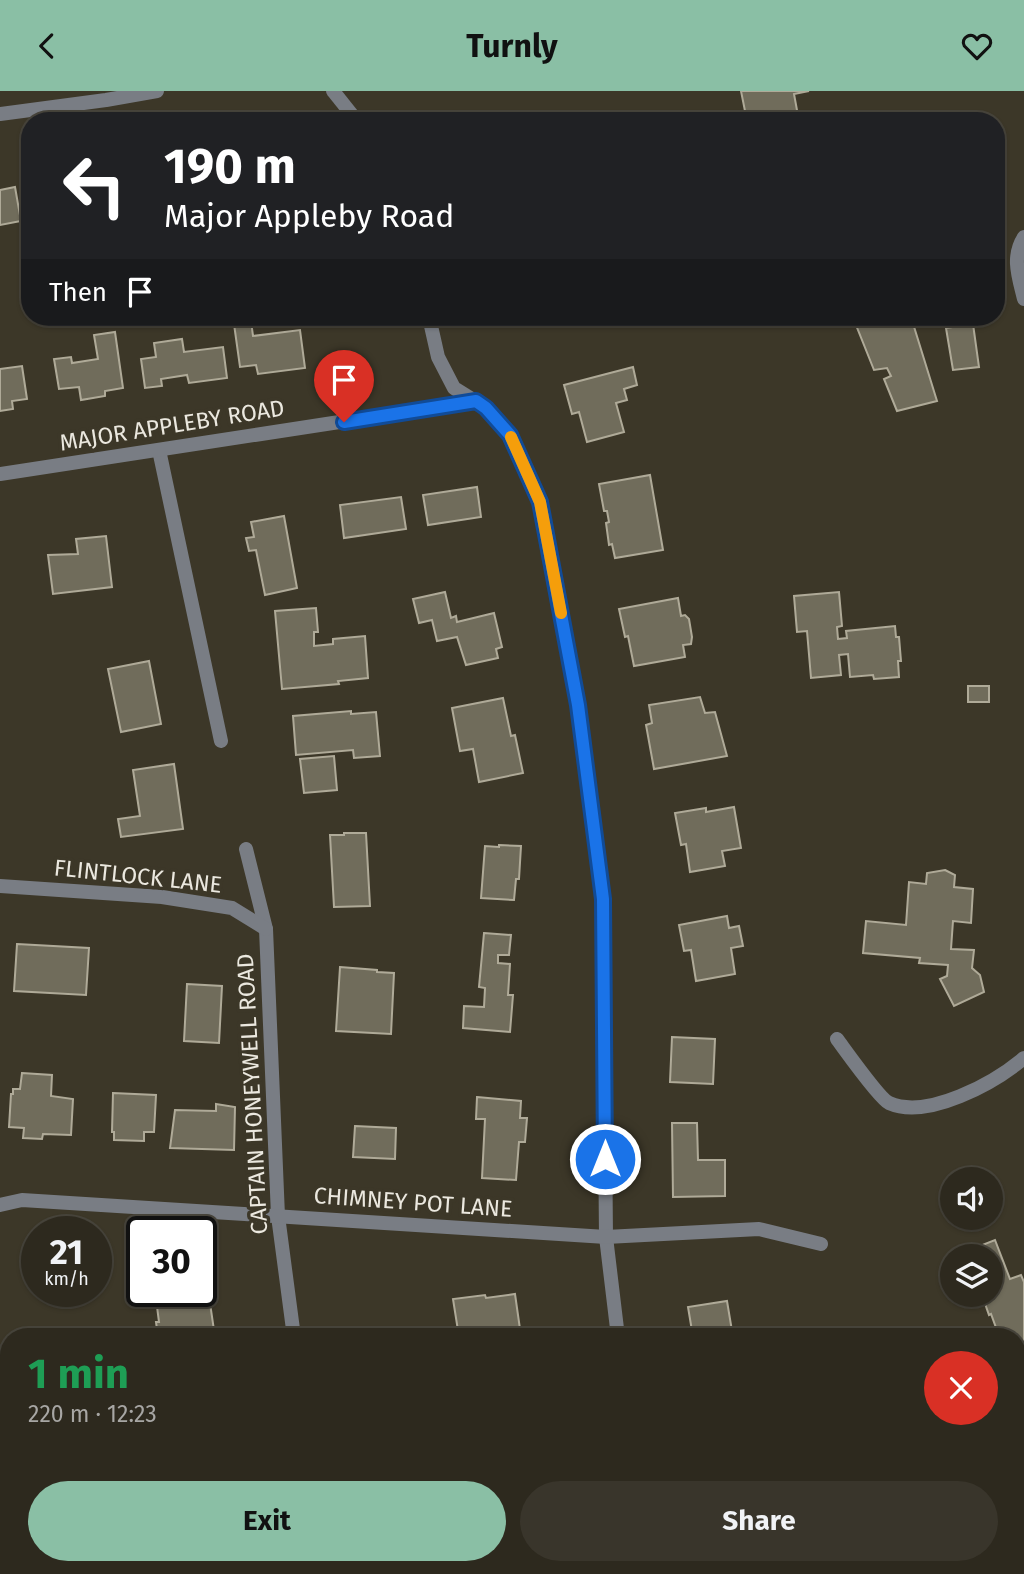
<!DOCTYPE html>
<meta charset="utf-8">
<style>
body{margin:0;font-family:"Fira Sans",sans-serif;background:#39352b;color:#f1f3f6;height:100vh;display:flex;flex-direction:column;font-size:26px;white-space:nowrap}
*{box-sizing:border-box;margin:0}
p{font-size:23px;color:#a7a6a4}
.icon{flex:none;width:38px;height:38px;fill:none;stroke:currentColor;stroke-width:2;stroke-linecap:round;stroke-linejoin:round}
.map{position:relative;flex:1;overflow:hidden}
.panel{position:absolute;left:0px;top:1237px;width:1026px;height:247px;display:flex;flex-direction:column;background:#2d291e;border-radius:28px 28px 0 0;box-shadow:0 2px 5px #0004,0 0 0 2px #48453c}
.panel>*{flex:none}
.guide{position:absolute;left:21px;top:21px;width:984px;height:214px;border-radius:28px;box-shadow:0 2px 5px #0004,0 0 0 2px #48453c;background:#202124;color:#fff;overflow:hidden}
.controls{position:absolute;left:940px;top:1076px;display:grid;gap:14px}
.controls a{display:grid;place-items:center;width:63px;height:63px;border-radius:50%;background:#2d291e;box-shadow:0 2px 5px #0004,0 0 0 2px #48453c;font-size:35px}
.speed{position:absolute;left:21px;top:1125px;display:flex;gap:14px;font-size:35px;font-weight:700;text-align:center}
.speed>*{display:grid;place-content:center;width:91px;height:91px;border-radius:50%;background:#2d291e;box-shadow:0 2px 5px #0004,0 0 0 2px #48453c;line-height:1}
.speed small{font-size:18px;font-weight:400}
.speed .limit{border:4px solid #111;border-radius:10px;background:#fff;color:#111}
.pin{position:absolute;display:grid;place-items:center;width:60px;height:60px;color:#fff;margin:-72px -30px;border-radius:50% 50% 50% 0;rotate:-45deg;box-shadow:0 0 7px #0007}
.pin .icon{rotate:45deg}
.me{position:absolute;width:77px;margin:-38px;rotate:0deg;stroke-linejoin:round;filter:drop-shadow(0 0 5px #0008)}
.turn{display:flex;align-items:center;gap:24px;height:147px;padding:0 28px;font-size:32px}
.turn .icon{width:91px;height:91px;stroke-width:2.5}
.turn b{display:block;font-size:49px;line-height:60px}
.then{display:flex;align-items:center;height:66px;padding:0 28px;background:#0003;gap:14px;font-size:26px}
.round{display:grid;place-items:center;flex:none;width:74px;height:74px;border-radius:37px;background:#39352b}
.overview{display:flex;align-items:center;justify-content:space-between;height:119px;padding:0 28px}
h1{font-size:42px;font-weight:700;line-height:52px;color:#1e9e55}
.button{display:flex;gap:14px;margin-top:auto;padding:14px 28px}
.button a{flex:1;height:80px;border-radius:42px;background:#8abfa5;color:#111;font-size:28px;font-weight:700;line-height:80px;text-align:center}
.button a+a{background:#39352b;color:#f1f3f6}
header{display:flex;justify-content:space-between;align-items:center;height:91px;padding:0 28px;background:#8abfa5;color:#111;font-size:32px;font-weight:700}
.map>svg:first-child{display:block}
.building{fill:#706c5b;stroke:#afaa98;stroke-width:2}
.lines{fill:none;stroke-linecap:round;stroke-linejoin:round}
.minor{stroke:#797d84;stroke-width:14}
.route-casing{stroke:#114b97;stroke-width:18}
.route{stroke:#1a73e8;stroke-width:12}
.slow{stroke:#f59e0b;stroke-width:12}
.labels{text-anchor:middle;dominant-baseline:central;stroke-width:7;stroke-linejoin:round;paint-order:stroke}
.street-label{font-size:23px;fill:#ebe8df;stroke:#3c3728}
</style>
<header><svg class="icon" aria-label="back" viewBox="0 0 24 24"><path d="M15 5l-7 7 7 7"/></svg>Turnly<svg class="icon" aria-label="heart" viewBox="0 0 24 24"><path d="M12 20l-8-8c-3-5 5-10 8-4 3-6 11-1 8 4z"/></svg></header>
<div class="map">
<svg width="1024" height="1483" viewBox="0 0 1024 1483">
<rect width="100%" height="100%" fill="#3c3728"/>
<!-- building -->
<g class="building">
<polygon points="741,0 809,0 794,3 799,30 747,30"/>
<polygon points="15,96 21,130 0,134 0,99"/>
<polygon points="502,226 543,226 504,235"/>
<polygon points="862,226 911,226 937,310 897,320 884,288 891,285 887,277 874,279 854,229"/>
<polygon points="251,230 253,245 300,239 305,277 258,283 256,274 240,276 234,233"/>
<polygon points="973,233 979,276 953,279 946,237"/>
<polygon points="115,241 123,297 105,300 105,305 81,309 79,296 59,298 54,268 71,266 72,272 98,268 94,244"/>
<polygon points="182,248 184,261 223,256 227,287 189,292 187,284 161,288 162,295 145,297 141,268 156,266 154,252"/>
<polygon points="22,275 27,308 12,310 13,318 0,320 0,278"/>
<polygon points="633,276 637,294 624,298 627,309 616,312 624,341 587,351 579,321 572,323 564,294"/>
<polygon points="650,384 663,459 615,467 612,453 609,454 606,432 609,431 607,420 604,420 599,393"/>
<polygon points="477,396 481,426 428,434 423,404"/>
<polygon points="401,406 406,438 344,447 340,414"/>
<polygon points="284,425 297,497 265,504 256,459 249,460 246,447 254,446 251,431"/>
<polygon points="106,445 112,496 53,503 48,464 78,463 76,448"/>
<polygon points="445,501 451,527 456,525 457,531 494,522 502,556 496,558 498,567 466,574 457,546 437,550 432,529 419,532 413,508"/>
<polygon points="839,501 842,535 837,536 838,548 847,547 846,540 895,535 896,546 899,546 901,570 898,570 899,586 874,588 873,584 850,586 848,563 839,564 841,584 811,587 807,540 797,541 794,505"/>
<polygon points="678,507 681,525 685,524 689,528 692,546 691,553 683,554 685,566 634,575 628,545 625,546 619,518"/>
<polygon points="316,517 318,541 314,541 314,555 333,553 333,548 365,545 368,587 338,590 339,593 282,598 275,520"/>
<polygon points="149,570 161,633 121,641 108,578"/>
<rect x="968" y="595" width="21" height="16"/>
<polygon points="700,606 705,622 715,621 727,665 654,678 646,634 652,632 649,614"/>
<polygon points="503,607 511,645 515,644 523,682 479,691 473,658 460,660 452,617"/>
<polygon points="351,620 351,623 376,621 380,665 354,667 353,659 296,664 293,625"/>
<polygon points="334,665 337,699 304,702 300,668"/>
<polygon points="174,673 183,738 121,746 118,728 140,725 133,679"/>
<polygon points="734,716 741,757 722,760 725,775 690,781 686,753 681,754 675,722 706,717 706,721"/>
<polygon points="344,742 366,742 370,815 334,816 330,744 344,744"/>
<polygon points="499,754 521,755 519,788 516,788 514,809 481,807 485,755 499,756"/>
<polygon points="945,779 955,784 954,796 973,798 971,832 953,830 951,858 974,859 972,877 980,884 984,901 954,915 940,888 947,885 948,874 919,872 920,867 863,862 866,830 906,834 909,791 926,793 927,782"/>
<polygon points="727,825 729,837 739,835 743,855 731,857 735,883 696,890 691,859 684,860 679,834"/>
<polygon points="484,842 511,844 509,864 498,864 498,872 510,873 508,904 513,904 510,941 463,937 464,915 484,916 485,897 479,896"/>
<polygon points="17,853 89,857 86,904 14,900"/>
<polygon points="340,876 377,879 377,881 394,882 391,943 336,940"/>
<polygon points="187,893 222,895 219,952 184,950"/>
<polygon points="672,946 715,948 713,993 670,991"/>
<polygon points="22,982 52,984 51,1005 73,1008 71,1044 43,1043 42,1048 23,1047 24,1037 9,1036 11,1003 13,1003 13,998 20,998"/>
<polygon points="113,1002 156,1004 154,1041 144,1041 144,1050 114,1049 114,1041 112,1041"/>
<polygon points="477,1006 521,1010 520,1027 527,1027 525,1051 519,1051 516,1089 482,1087 485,1028 476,1028"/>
<polygon points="216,1013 235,1016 234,1059 170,1057 175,1019 216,1020"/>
<polygon points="672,1032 697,1032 698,1069 725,1069 725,1105 673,1106"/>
<polygon points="355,1035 396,1037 395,1068 353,1066"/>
<polygon points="995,1149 1010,1188 1021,1184 1024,1191 1024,1271 1017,1273 1017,1246 997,1246 999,1245 991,1223 989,1224 982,1204 990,1204 990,1166 975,1166 972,1158"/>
<polygon points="206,1185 215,1246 158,1246 156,1231 159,1231 155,1200 201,1200 201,1186"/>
<polygon points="515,1203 521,1245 459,1246 453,1208 485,1204 486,1207"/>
<polygon points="727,1210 733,1246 693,1246 688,1216"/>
<polygon points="401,1238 402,1246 363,1246 363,1244"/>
<polygon points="0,1274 9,1274 9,1328 0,1329"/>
<polygon points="9,1403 9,1447 3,1448 0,1404"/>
<polygon points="186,1475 216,1475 217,1483 187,1483"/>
<polygon points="426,1475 462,1475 463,1483 398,1483 398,1478"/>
<polygon points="560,1475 604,1475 605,1483 561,1483"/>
<polygon points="764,1475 805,1475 808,1483 767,1483"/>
</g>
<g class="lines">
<!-- minor -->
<g class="minor">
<polyline points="333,0 357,30"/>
<polyline points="0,23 106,9 157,0"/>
<path d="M1024 146C1011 166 1019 187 1024 208"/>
<polyline points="429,226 438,266 454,297 486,317 510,344 539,411 578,614 603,808 606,1146 618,1246"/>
<polyline points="159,359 221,650"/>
<polyline points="0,383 476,310"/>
<polyline points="246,758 266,838 278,1125 294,1246"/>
<polyline points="0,795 162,806 232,817 266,838"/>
<path d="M837 948C846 960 879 1007 889 1012 928 1029 994 992 1024 967"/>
<polyline points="0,1114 22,1109 606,1146 759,1138 821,1153"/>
<polyline points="324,1475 325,1483"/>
<polyline points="689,1475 694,1483"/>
</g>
</g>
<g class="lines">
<defs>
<polyline id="route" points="344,331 476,310 486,317 510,344 540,411 578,614 603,808 605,1068"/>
</defs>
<!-- route casing -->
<use href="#route" class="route-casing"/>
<!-- route -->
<use href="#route" class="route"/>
<!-- slow -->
<polyline class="slow" points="511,346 540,411 561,522"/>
</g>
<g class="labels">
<!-- street labels -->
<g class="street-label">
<text transform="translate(172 334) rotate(-9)">MAJOR APPLEBY ROAD</text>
<text transform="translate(138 785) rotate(6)">FLINTLOCK LANE</text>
<text transform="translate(252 1003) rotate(-93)">CAPTAIN HONEYWELL ROAD</text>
<text transform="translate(413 1111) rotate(4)">CHIMNEY POT LANE</text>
</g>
</g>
</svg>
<div class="controls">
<a><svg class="icon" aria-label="sound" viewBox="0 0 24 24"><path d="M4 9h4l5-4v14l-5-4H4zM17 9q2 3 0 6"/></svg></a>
<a><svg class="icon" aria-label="layers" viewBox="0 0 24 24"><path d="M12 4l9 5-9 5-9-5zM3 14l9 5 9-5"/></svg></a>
</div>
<div class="speed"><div>21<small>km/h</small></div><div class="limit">30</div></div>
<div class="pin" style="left:344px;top:331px;background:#d93025"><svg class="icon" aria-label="arrive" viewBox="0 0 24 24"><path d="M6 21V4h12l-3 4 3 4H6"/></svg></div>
<svg class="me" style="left:605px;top:1068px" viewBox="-20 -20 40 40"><circle r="17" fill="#1a73e8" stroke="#fff" stroke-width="3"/><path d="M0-11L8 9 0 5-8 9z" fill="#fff"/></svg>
<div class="guide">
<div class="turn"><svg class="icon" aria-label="left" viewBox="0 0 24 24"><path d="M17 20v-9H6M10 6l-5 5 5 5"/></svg><div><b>190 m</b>Major Appleby Road</div></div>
<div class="then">Then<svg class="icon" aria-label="arrive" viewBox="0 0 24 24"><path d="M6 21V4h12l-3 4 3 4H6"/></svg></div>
</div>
<section class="panel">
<div class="overview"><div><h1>1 min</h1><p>220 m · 12:23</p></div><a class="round" style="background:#d93025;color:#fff"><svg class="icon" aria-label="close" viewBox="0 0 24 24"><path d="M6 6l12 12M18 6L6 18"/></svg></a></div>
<div class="button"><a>Exit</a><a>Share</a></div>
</section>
</div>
